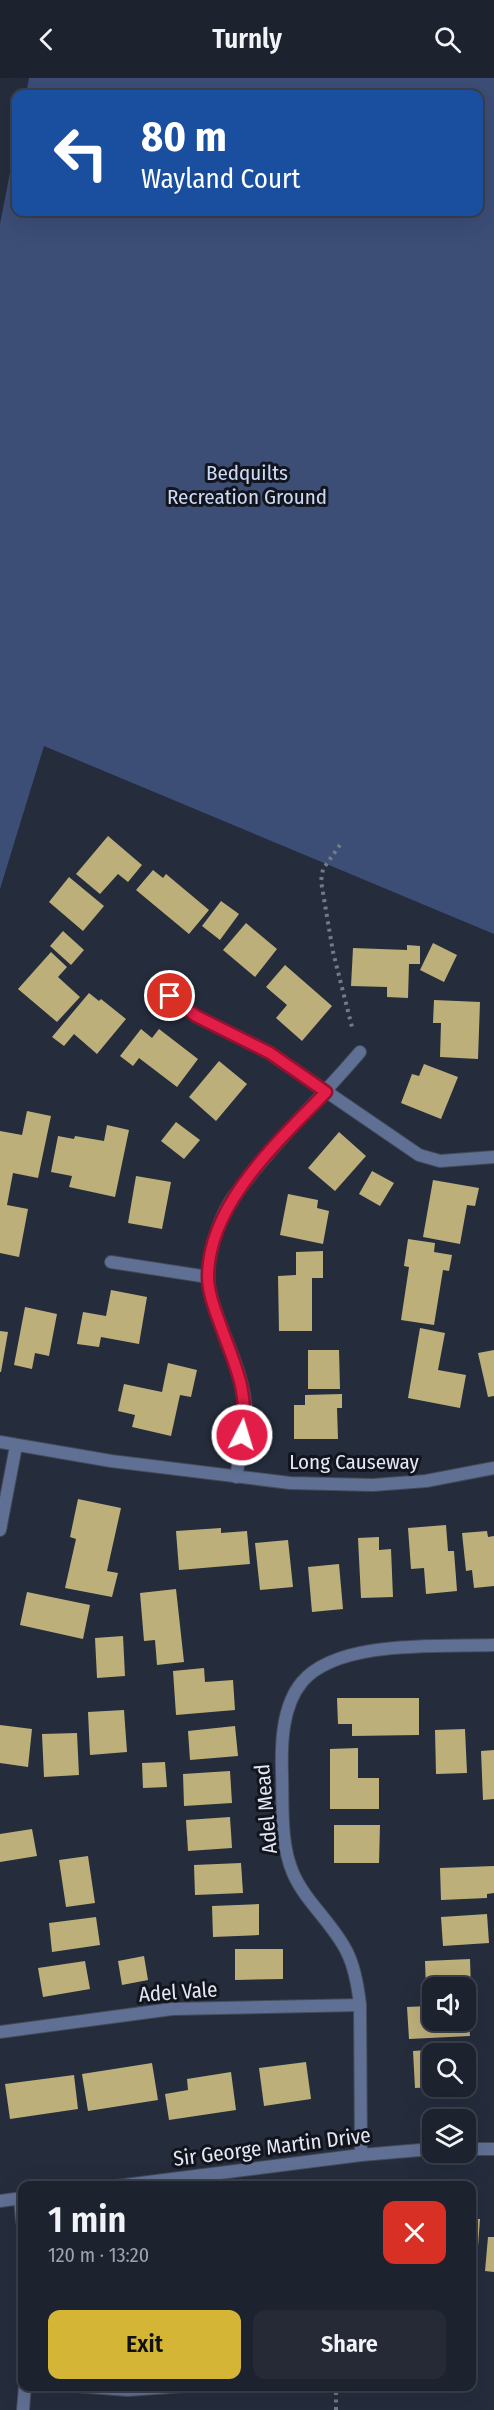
<!DOCTYPE html>
<meta charset="utf-8">
<style>
body{margin:0;font-family:"Fira Sans Condensed",sans-serif;background:#252a36;color:#f1f3f6;height:100vh;display:flex;flex-direction:column;font-size:22px;white-space:nowrap}
*{box-sizing:border-box;margin:0}
p{font-size:20px;color:#a0a4aa}
.icon{flex:none;width:33px;height:33px;fill:none;stroke:currentColor;stroke-width:2;stroke-linecap:round;stroke-linejoin:round}
.map{position:relative;flex:1;overflow:hidden}
.details{position:absolute;left:18px;top:2103px;width:458px;height:210px;display:flex;flex-direction:column;background:#1c222e;border-radius:12px;box-shadow:0 6px 24px #0002,0 0 0 2px #3a3f4a}
.details>*{flex:none}
.guide{position:absolute;left:12px;top:12px;width:471px;height:126px;border-radius:12px;box-shadow:0 6px 24px #0002,0 0 0 2px #3a3f4a;background:#1a4fa0;color:#fff;overflow:hidden}
.controls{position:absolute;left:422px;top:1899px;display:grid;gap:12px}
.controls a{display:grid;place-items:center;width:54px;height:54px;border-radius:12px;background:#1c222e;box-shadow:0 6px 24px #0002,0 0 0 2px #3a3f4a;font-size:30px}
.pin{position:absolute;display:grid;place-items:center;width:51px;height:51px;color:#fff;margin:-26px;border:3px solid #fff;border-radius:50%;box-shadow:0 2px 6px #0007}
.me{position:absolute;width:66px;margin:-33px;rotate:5deg;stroke-linejoin:round;filter:drop-shadow(0 0 4px #0008)}
.turn{display:flex;align-items:center;gap:21px;height:126px;padding:0 30px;font-size:27px}
.turn .icon{width:78px;height:78px;stroke-width:2.5}
.turn b{display:block;font-size:42px;line-height:51px}
.round{display:grid;place-items:center;flex:none;width:63px;height:63px;border-radius:12px;background:#252a36}
.overview{display:flex;align-items:center;justify-content:space-between;height:102px;padding:0 30px}
h1{font-size:36px;font-weight:600;line-height:45px}
.action{display:flex;gap:12px;margin-top:auto;padding:12px 30px}
.action a{flex:1;height:69px;border-radius:12px;background:#d4b535;color:#111;font-size:24px;font-weight:600;line-height:69px;text-align:center}
.action a+a{background:#252a36;color:#f1f3f6}
header{display:flex;justify-content:space-between;align-items:center;height:78px;padding:0 30px;background:#1c222e;font-size:27px;font-weight:600}
.map>svg:first-child{display:block}
.green{fill:#3c4d76}
.building{fill:#bdaf79}
.lines{fill:none;stroke-linecap:round;stroke-linejoin:round}
.minor-casing{stroke:#434b5a;stroke-width:14}
.path{stroke:#737a88;stroke-width:4;stroke-dasharray:3 4.5;stroke-linecap:butt}
.minor{stroke:#607094;stroke-width:12}
.route-casing{stroke:#92132f;stroke-width:15}
.route{stroke:#e11d48;stroke-width:10}
.labels{text-anchor:middle;dominant-baseline:central;stroke-width:6;stroke-linejoin:round;paint-order:stroke}
.park-label{font-size:21px;fill:#cddaf6;stroke:#12151d}
.street-label{font-size:21px;fill:#e3e8f4;stroke:#12151d}
</style>
<header><svg class="icon" aria-label="back" viewBox="0 0 24 24"><path d="M15 5l-7 7 7 7"/></svg>Turnly<svg class="icon" aria-label="search" viewBox="0 0 24 24"><circle cx="10" cy="10" r="6"/><path d="M15 15l6 6"/></svg></header>
<div class="map">
<svg width="494" height="2332" viewBox="0 0 494 2332">
<rect width="100%" height="100%" fill="#252d3d"/>
<!-- green -->
<polygon class="green" points="29,0 494,0 494,856 44,668 0,811 0,146 16,64 16,134 478,134 478,16 26,16"/>
<!-- building -->
<g class="building">
<polygon points="108,758 142,787 128,804 118,796 100,816 76,796"/>
<polygon points="153,792 163,800 166,796 209,832 189,856 136,812"/>
<polygon points="69,799 104,828 83,853 49,824"/>
<polygon points="221,823 239,836 220,862 202,848"/>
<polygon points="246,845 277,871 255,899 223,872"/>
<polygon points="63,853 84,872 71,887 50,868"/>
<polygon points="433,865 457,877 444,904 420,892"/>
<polygon points="407,867 420,868 420,886 409,886 408,920 387,919 387,909 351,908 353,870 407,872"/>
<polygon points="51,874 67,889 58,899 80,919 57,944 18,911"/>
<polygon points="285,887 332,928 302,963 276,940 287,927 266,909"/>
<polygon points="89,915 99,923 101,921 126,941 97,976 74,956 64,968 52,959"/>
<polygon points="434,922 480,924 478,981 440,979 441,945 433,945"/>
<polygon points="141,951 152,960 159,951 198,981 177,1009 139,980 133,988 120,978"/>
<polygon points="219,983 247,1006 216,1043 189,1019"/>
<polygon points="424,986 458,999 441,1041 401,1025 412,996 419,998"/>
<polygon points="27,1033 51,1038 38,1100 13,1095 7,1127 28,1131 19,1179 0,1175 0,1053 22,1057"/>
<polygon points="176,1044 200,1062 184,1081 161,1063"/>
<polygon points="107,1047 129,1052 115,1119 69,1109 72,1098 51,1094 58,1058 74,1061 75,1058 104,1063"/>
<polygon points="339,1054 366,1078 335,1113 308,1090"/>
<polygon points="372,1093 394,1105 380,1128 359,1116"/>
<polygon points="136,1098 171,1104 162,1151 128,1145"/>
<polygon points="433,1102 479,1110 475,1128 467,1127 460,1166 423,1159"/>
<polygon points="288,1116 318,1122 317,1130 329,1133 323,1166 280,1157"/>
<polygon points="408,1161 435,1165 434,1174 452,1177 449,1193 443,1192 434,1247 401,1242 409,1189 404,1188"/>
<polygon points="323,1173 323,1200 312,1200 312,1253 279,1253 278,1198 296,1197 296,1174"/>
<polygon points="111,1212 147,1219 139,1266 101,1259 99,1269 77,1266 83,1234 106,1238"/>
<polygon points="25,1229 57,1236 49,1278 35,1275 32,1291 14,1287"/>
<polygon points="420,1250 445,1255 438,1292 466,1297 460,1330 408,1320"/>
<polygon points="0,1253 8,1254 1,1294 0,1294"/>
<polygon points="308,1272 339,1272 340,1311 308,1311"/>
<polygon points="494,1272 494,1318 488,1319 478,1275"/>
<polygon points="168,1285 197,1292 191,1319 180,1317 171,1358 132,1349 135,1337 118,1333 124,1306 162,1314"/>
<polygon points="342,1316 342,1330 337,1330 338,1361 294,1361 294,1327 305,1327 305,1317"/>
<polygon points="78,1421 121,1430 107,1493 118,1495 112,1519 65,1510 76,1461 70,1459"/>
<polygon points="446,1447 448,1473 454,1473 457,1513 426,1516 424,1490 411,1491 408,1450"/>
<polygon points="221,1450 221,1455 247,1453 250,1486 179,1492 176,1453"/>
<polygon points="487,1453 488,1459 494,1458 494,1508 474,1510 472,1492 466,1493 462,1455"/>
<polygon points="379,1459 379,1472 391,1471 393,1519 361,1520 358,1460"/>
<polygon points="288,1462 293,1509 260,1512 255,1465"/>
<polygon points="339,1486 343,1531 312,1534 308,1489"/>
<polygon points="176,1511 184,1584 157,1587 155,1562 144,1563 140,1515"/>
<polygon points="27,1514 90,1527 83,1561 20,1547"/>
<polygon points="123,1558 125,1598 97,1600 95,1560"/>
<polygon points="204,1590 205,1604 233,1602 235,1632 176,1637 173,1593"/>
<polygon points="337,1620 419,1620 419,1657 352,1658 352,1646 338,1646"/>
<polygon points="124,1632 127,1674 90,1677 88,1634"/>
<polygon points="0,1647 32,1651 28,1689 0,1685"/>
<polygon points="235,1648 238,1678 190,1682 188,1653"/>
<polygon points="465,1651 467,1695 436,1696 435,1652"/>
<polygon points="77,1655 79,1697 44,1699 42,1656"/>
<polygon points="358,1670 358,1700 379,1700 379,1731 330,1731 330,1671"/>
<polygon points="494,1672 494,1721 483,1722 481,1673"/>
<polygon points="165,1684 167,1709 143,1710 142,1685"/>
<polygon points="230,1693 232,1725 184,1728 183,1696"/>
<polygon points="230,1739 232,1770 188,1773 186,1742"/>
<polygon points="334,1747 380,1747 379,1785 334,1785"/>
<polygon points="32,1751 37,1778 0,1784 0,1756"/>
<polygon points="88,1778 95,1825 66,1829 59,1782"/>
<polygon points="241,1785 243,1815 195,1817 194,1787"/>
<polygon points="494,1788 494,1815 487,1816 487,1820 441,1822 440,1790"/>
<polygon points="259,1826 259,1857 213,1859 212,1828"/>
<polygon points="487,1836 489,1865 443,1868 441,1839"/>
<polygon points="96,1839 100,1867 52,1874 49,1845"/>
<polygon points="235,1871 283,1871 283,1901 235,1902"/>
<polygon points="144,1878 148,1902 122,1907 118,1883"/>
<polygon points="470,1881 471,1911 432,1910 432,1913 426,1913 425,1883"/>
<polygon points="85,1883 90,1911 43,1919 38,1890"/>
<polygon points="465,1917 467,1917 470,1958 409,1961 407,1929 428,1928 427,1919 432,1919 432,1942 465,1942"/>
<polygon points="457,1970 457,1976 432,1976 432,2009 415,2010 413,1973"/>
<polygon points="306,1984 311,2021 264,2028 259,1990"/>
<polygon points="152,1985 158,2022 88,2033 82,1996"/>
<polygon points="231,1994 236,2032 169,2042 165,2016 188,2012 187,2001"/>
<polygon points="74,1997 78,2031 10,2041 5,2006"/>
<polygon points="471,2141 480,2141 476,2195 471,2195"/>
<polygon points="488,2159 494,2159 494,2194 485,2193"/>
</g>
<g class="lines">
<defs>
<g id="minor">
<polyline points="170,918 196,938 270,975 419,1077 440,1083 494,1079"/>
<polyline points="111,1184 208,1199"/>
<polyline points="0,1364 111,1383 290,1405 373,1407 426,1403 494,1390"/>
<path d="M236 1399C239 1379 246 1356 246 1336 245 1292 220 1255 210 1214 204 1187 217 1144 231 1122 238 1112 247 1103 254 1093 287 1052 326 1014 360 974"/>
<polyline points="0,1452 16,1368"/>
<polyline points="0,1954 172,1931 360,1927"/>
<polyline points="465,2071 494,2071"/>
<path d="M361 2077 360 1927C358 1909 355 1890 347 1874 333 1845 306 1825 293 1795 280 1765 283 1727 282 1696 281 1666 282 1628 302 1604 338 1561 441 1569 494 1567"/>
<polyline points="117,2108 361,2077 432,2071"/>
<polyline points="20,2120 22,2143"/>
<polyline points="0,2123 22,2120"/>
<polyline points="76,2308 128,2312 184,2308"/>
<polyline points="23,2332 25,2308"/>
</g>
</defs>
<!-- minor casing -->
<use href="#minor" class="minor-casing"/>
<!-- path -->
<g class="path">
<polyline points="340,767 323,791 321,803 333,874 353,953"/>
<polyline points="336,2332 336,2308"/>
</g>
<!-- minor -->
<use href="#minor" class="minor"/>
</g>
<g class="lines">
<defs>
<path id="route" d="M170 918 196 938 270 975 326 1014C279 1063 208 1126 208 1199 208 1213 214 1230 219 1243 233 1284 250 1312 242 1357"/>
</defs>
<!-- route casing -->
<use href="#route" class="route-casing"/>
<!-- route -->
<use href="#route" class="route"/>
</g>
<g class="labels">
<!-- park labels -->
<g class="park-label">
<text x="247" y="395">Bedquilts<tspan x="247" dy="24">Recreation Ground</tspan></text>
</g>
<!-- street labels -->
<g class="street-label">
<text x="354" y="1384">Long Causeway</text>
<text transform="translate(266 1731) rotate(-95)">Adel Mead</text>
<text transform="translate(178 1914) rotate(-4)">Adel Vale</text>
<text transform="translate(272 2069) rotate(-7)">Sir George Martin Drive</text>
</g>
</g>
</svg>
<div class="controls">
<a><svg class="icon" aria-label="sound" viewBox="0 0 24 24"><path d="M4 9h4l5-4v14l-5-4H4zM17 9q2 3 0 6"/></svg></a>
<a><svg class="icon" aria-label="search" viewBox="0 0 24 24"><circle cx="10" cy="10" r="6"/><path d="M15 15l6 6"/></svg></a>
<a><svg class="icon" aria-label="layers" viewBox="0 0 24 24"><path d="M12 4l9 5-9 5-9-5zM3 14l9 5 9-5"/></svg></a>
</div>
<div class="pin" style="left:170px;top:918px;background:#d93025"><svg class="icon" aria-label="arrive" viewBox="0 0 24 24"><path d="M6 21V4h12l-3 4 3 4H6"/></svg></div>
<svg class="me" style="left:242px;top:1357px" viewBox="-20 -20 40 40"><circle r="17" fill="#e11d48" stroke="#fff" stroke-width="3"/><path d="M0-11L8 9 0 5-8 9z" fill="#fff"/></svg>
<div class="guide">
<div class="turn"><svg class="icon" aria-label="left" viewBox="0 0 24 24"><path d="M17 20v-9H6M10 6l-5 5 5 5"/></svg><div><b>80 m</b>Wayland Court</div></div>
</div>
<section class="details">
<div class="overview"><div><h1>1 min</h1><p>120 m · 13:20</p></div><a class="round" style="background:#d93025;color:#fff"><svg class="icon" aria-label="close" viewBox="0 0 24 24"><path d="M6 6l12 12M18 6L6 18"/></svg></a></div>
<div class="action"><a>Exit</a><a>Share</a></div>
</section>
</div>
